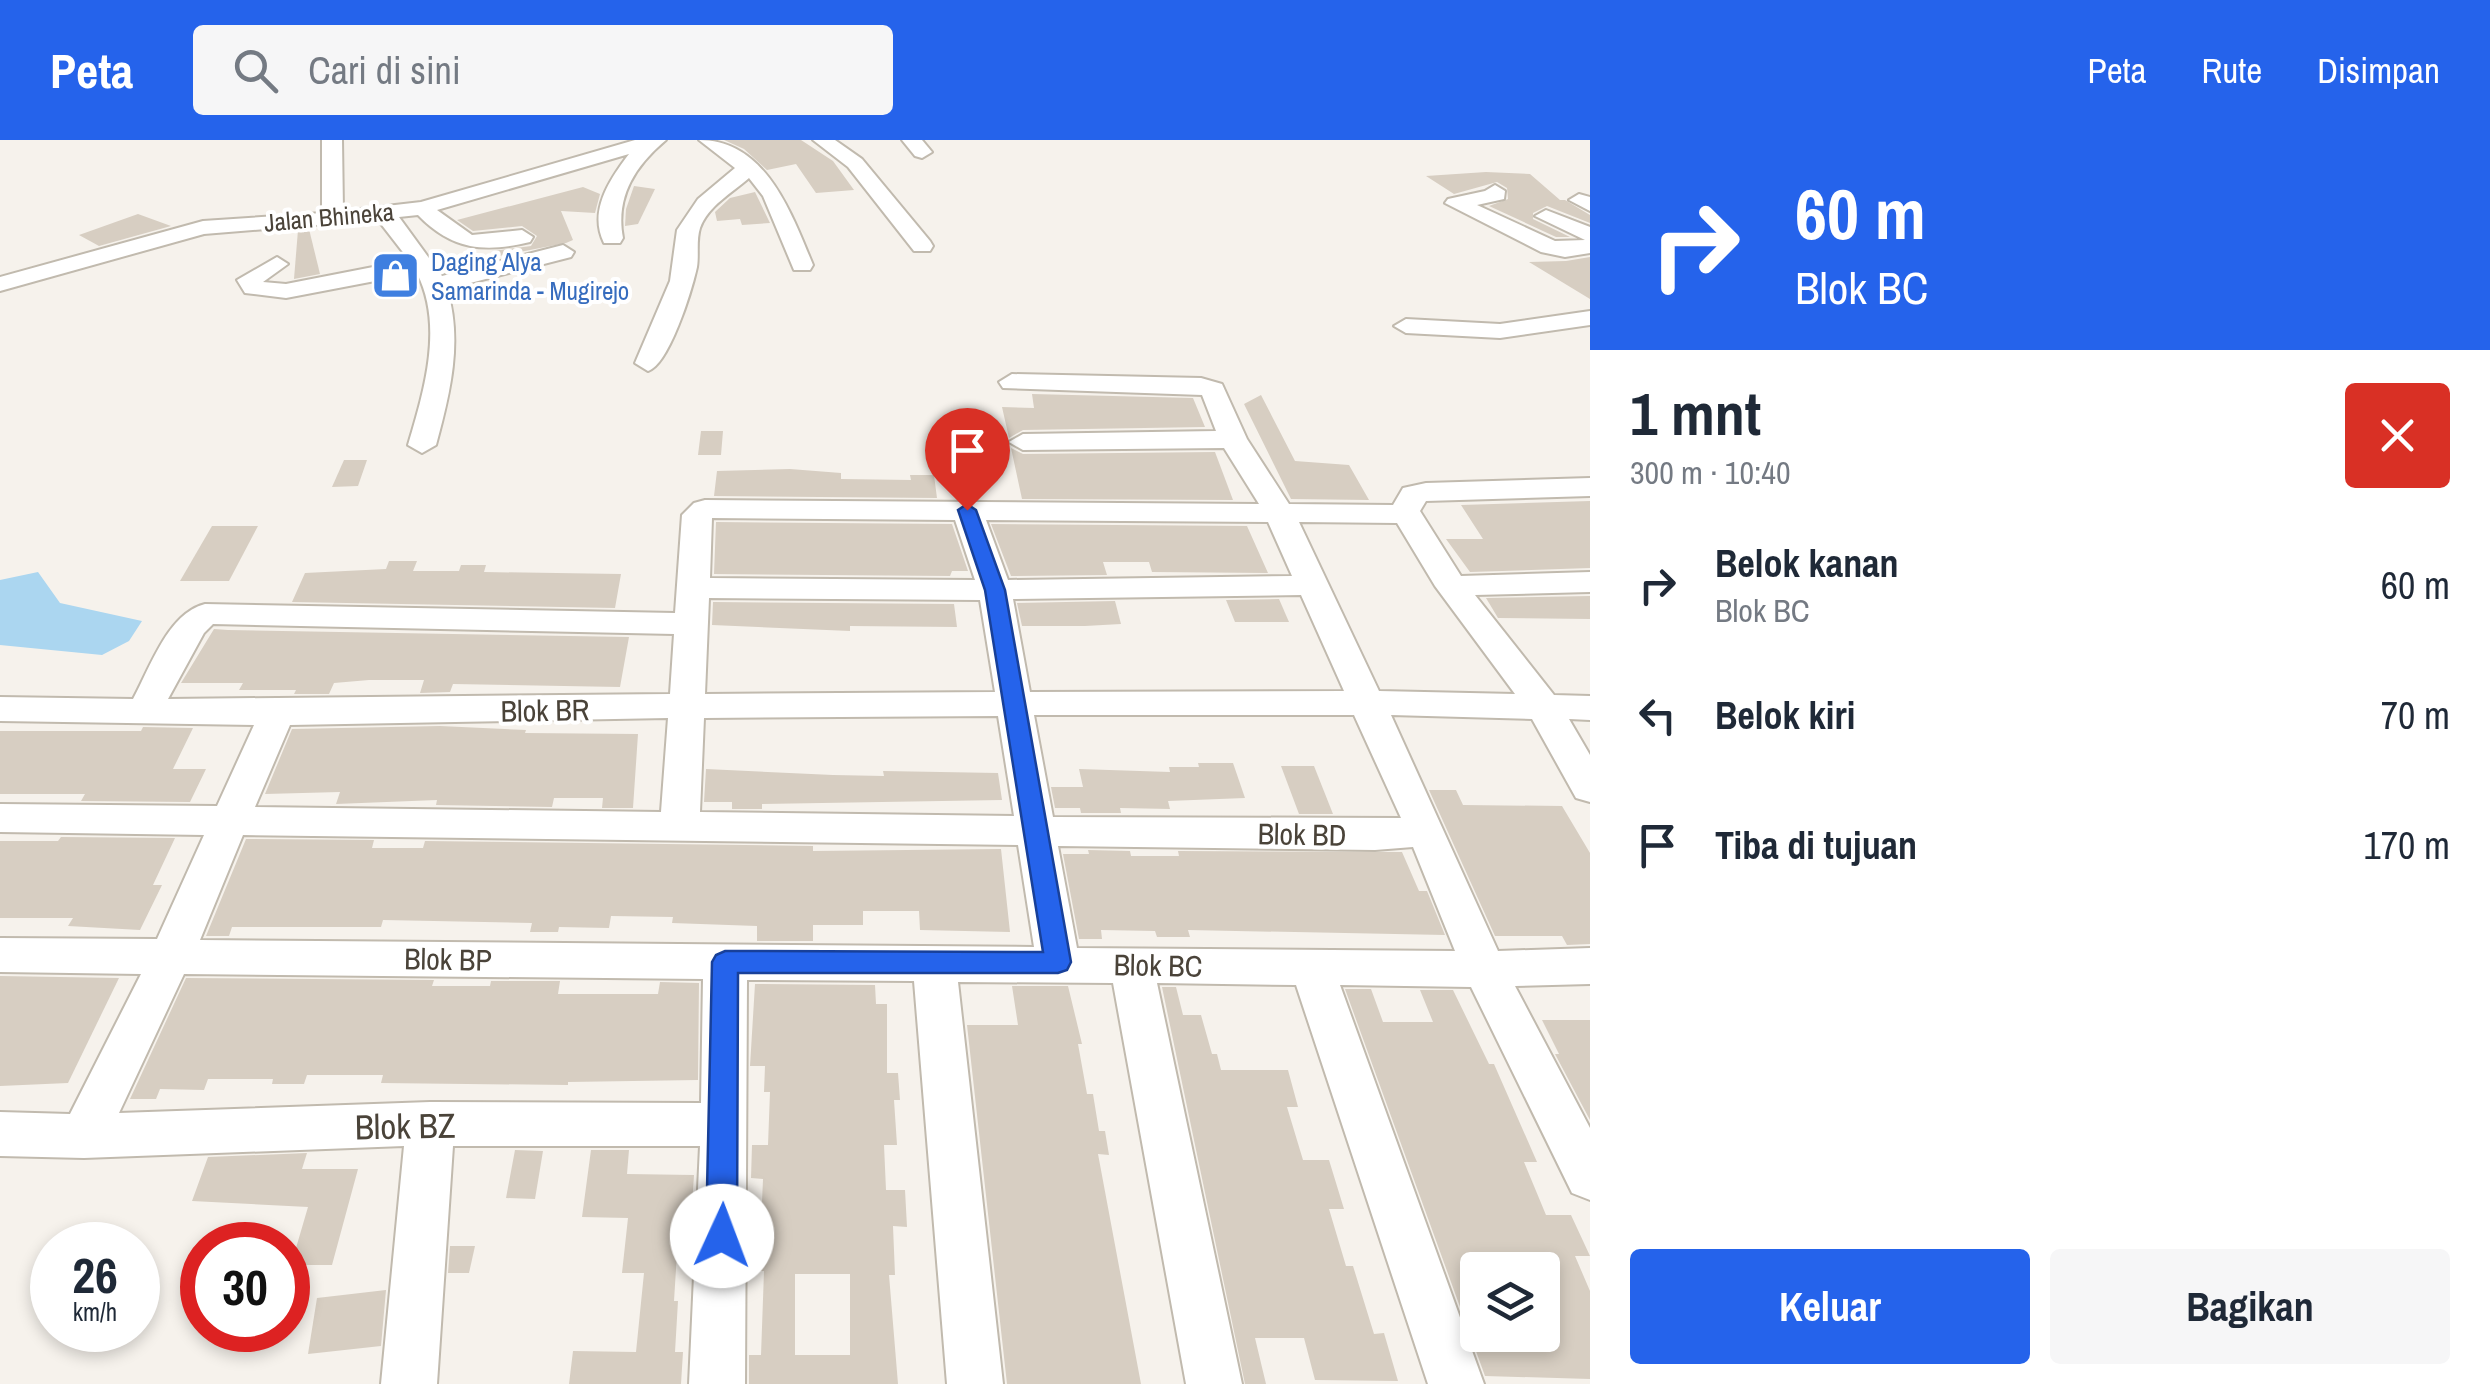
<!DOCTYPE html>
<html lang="id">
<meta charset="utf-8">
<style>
body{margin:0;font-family:"Archivo Narrow",sans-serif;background:#f6f6f7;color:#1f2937;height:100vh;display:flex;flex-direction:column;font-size:38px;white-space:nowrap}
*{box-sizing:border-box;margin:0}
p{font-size:32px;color:#747a83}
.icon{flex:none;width:55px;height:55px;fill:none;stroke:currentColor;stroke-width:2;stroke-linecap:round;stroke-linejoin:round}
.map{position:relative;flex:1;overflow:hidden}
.drawer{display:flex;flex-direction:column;background:#fff;width:900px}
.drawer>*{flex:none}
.top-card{background:#2563eb;color:#fff;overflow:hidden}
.fabs{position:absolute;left:1460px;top:1112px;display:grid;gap:20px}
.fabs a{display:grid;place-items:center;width:100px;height:100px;border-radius:10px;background:#fff;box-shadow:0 5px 15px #0003;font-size:50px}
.speed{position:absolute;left:30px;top:1082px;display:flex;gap:20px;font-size:50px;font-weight:700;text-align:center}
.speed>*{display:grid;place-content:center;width:130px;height:130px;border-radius:50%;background:#fff;box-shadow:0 5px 15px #0003;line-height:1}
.speed small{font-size:25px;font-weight:400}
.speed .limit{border:15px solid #d22;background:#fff;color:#111}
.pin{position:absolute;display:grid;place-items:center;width:85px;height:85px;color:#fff;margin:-102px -42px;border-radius:50% 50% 50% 0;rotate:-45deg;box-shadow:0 0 10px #0007}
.pin .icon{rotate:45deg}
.me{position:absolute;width:110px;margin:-55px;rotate:2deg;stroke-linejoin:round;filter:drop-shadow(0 0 8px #0008)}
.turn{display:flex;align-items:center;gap:35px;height:210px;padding:0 40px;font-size:45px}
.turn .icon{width:130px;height:130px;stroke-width:2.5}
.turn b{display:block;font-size:70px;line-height:85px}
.round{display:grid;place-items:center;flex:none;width:105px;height:105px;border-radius:10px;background:#f6f6f7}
.head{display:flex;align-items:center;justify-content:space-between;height:170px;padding:0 40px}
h1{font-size:60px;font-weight:800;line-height:75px}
.button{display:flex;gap:20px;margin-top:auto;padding:20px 40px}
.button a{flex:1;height:115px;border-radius:10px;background:#2563eb;color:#fff;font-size:40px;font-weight:800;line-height:115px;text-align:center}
.button a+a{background:#f6f6f7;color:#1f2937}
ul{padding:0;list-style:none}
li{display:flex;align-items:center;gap:30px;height:130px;padding:0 40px}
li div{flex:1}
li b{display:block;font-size:38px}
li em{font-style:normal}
header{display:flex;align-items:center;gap:60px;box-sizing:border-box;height:140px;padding:0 50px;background:#2563eb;color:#fff}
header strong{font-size:48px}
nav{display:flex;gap:55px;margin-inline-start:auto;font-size:35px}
.search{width:700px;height:90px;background:#f6f6f7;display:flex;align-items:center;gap:25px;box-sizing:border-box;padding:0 35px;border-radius:10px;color:#747a83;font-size:38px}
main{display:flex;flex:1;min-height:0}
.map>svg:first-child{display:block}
.water{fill:#abd6f0}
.building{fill:#d7cec2;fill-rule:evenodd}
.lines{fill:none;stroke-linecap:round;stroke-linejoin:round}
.minor-casing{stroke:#c1baae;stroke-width:4}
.minor{fill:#fff;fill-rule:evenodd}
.route{fill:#2563eb;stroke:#184099;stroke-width:2.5}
.labels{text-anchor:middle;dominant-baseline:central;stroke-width:8;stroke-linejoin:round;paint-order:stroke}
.far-street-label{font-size:25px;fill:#4a4339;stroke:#fff}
.far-shop-label{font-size:25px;fill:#366cbe;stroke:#fff;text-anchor:start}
.street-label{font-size:30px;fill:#4a4339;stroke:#fff}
.near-street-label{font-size:35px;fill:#4a4339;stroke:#fff}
</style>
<header>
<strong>Peta</strong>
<div class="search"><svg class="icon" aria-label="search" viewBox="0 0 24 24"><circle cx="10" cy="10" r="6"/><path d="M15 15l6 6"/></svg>Cari di sini</div>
<nav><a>Peta</a><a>Rute</a><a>Disimpan</a></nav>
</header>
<main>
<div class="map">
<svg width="1590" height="1244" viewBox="0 0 1590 1244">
<rect width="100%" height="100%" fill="#f6f2ec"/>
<!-- water -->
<polygon class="water" points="38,432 60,463 142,481 129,501 102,515 0,505 0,440"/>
<!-- building -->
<g class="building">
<polygon points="724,0 801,0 833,21 854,50 816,53 796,24 767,30 744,9"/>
<polygon points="1486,32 1530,34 1560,60 1565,60 1590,75 1590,83 1547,66 1533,73 1533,79 1570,97 1556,97 1489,66 1508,59 1507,48 1497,42 1454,54 1426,36"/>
<polygon points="634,46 655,49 638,84 625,86 626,69"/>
<polygon points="583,47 600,54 595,73 561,71 573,100 566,103 499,116 492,111 531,106 537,96 522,86 473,91 457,80"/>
<polygon points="755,52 770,83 742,85 740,79 717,81 715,72 730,58"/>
<polygon points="138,74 171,86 99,106 79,95"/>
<polygon points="309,89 320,134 294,139 298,90"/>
<polygon points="1590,117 1590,159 1529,122 1566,121"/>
<polygon points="1032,254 1193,258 1205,287 1023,290 1009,298 1002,267 1034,268"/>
<polygon points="1261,255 1295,321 1349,325 1369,360 1291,359 1244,264"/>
<polygon points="701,291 723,291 721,315 698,315"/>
<polygon points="1011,308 1023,314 1215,312 1233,360 1022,359"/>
<polygon points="344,320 367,320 358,346 332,347"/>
<polygon points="790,329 841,333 841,339 911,340 910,335 934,335 937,358 714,356 717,331"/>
<polygon points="1590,361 1590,428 1470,432 1446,399 1483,399 1461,365"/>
<polygon points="716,382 952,384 968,431 952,431 950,436 714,434"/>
<polygon points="991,384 1247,386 1268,433 1152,432 1149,422 1103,422 1107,435 1011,436"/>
<polygon points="212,386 258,386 229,441 180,441"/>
<polygon points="389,421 417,421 413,431 459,431 461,425 486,425 484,432 621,434 615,468 292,462 305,433 386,429"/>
<polygon points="1590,456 1590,479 1498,478 1486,458"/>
<polygon points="1279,459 1289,482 1235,482 1226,460"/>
<polygon points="1115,461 1121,484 1085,486 1022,486 1017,463"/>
<polygon points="713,462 954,464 957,487 850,486 850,491 712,485"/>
<polygon points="214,489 228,490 629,497 620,547 453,544 450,552 420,553 424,540 369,540 334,543 329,554 294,554 296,550 239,550 243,543 181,543"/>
<polygon points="440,586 526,590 525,593 638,594 633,668 602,668 603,658 554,658 552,667 436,665 437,660 336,664 340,652 265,654 292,589"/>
<polygon points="143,587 193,588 173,629 206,629 190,662 81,661 85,654 0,654 0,591 141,591"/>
<polygon points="1198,623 1233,623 1245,658 1168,661 1170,669 1120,668 1121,673 1081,673 1080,668 1055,668 1051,647 1083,647 1079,629 1170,632 1169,627 1199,627"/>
<polygon points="1281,626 1314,626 1333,674 1299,674"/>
<polygon points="706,629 833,635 884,636 883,631 998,633 1002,660 762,664 762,669 732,669 732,662 704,662"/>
<polygon points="1429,650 1456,650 1463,665 1562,666 1590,713 1590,804 1567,805 1562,796 1495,796"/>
<polygon points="61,697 175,698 153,745 162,745 140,790 68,786 73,778 0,778 0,701 58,701"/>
<polygon points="246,699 374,700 372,708 423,708 425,701 813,706 813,711 1001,709 1010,792 920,790 919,771 863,771 863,785 813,785 813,801 757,801 757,786 672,783 673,777 611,776 609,788 559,787 558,792 530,792 532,783 383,780 381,787 232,787 229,796 206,796"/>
<polygon points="1088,710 1130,711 1131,716 1179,716 1178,711 1402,712 1419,751 1427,751 1445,795 1188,790 1190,797 1157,797 1155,791 1101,790 1102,799 1079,799 1063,714 1089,714"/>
<polygon points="0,836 119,838 68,943 0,946"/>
<polygon points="186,838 434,840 432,846 490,846 491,841 560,841 558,854 658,854 660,842 699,843 698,940 568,942 568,945 381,943 383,935 307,935 304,944 272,944 273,939 208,939 204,950 160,949 156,959 130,959"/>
<path d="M755 844 875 845 876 864H887V933H898L900 960H894L897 1005H884L886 1050H905L907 1087 893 1086 895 1135H889L898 1244H749V1215H761L764 1131H759L763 1039 751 1038 752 1005H768L770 952H764L765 926H750ZM795 1134H850V1215H795Z"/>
<polygon points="1012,846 1068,846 1082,904 1078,904 1087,954 1093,954 1099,991 1105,991 1109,1015 1098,1014 1141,1244 1007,1244 967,885 1018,885"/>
<polygon points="1162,847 1176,847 1183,875 1201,875 1212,914 1217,914 1221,930 1288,930 1298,967 1287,967 1303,1020 1329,1020 1344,1069 1329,1069 1346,1126 1353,1126 1374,1194 1384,1193 1398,1241 1315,1240 1304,1198 1255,1198 1266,1244 1245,1244"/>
<path d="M1345 849H1371L1383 882H1433L1420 850H1453L1489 924H1494L1537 1022H1524L1546 1075H1571L1590 1116H1575L1590 1151V1239L1485 1236ZM1486 1116H1542V1196H1478V1129H1491Z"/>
<polygon points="1542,880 1590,880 1590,980 1555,914 1559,914"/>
<polygon points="515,1010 543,1011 535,1059 506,1058"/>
<polygon points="591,1010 629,1010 627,1034 694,1035 691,1081 679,1081 674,1161 678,1161 675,1212 683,1212 681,1244 569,1244 573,1211 636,1212 644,1133 622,1133 628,1078 582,1077"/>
<polygon points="307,1013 302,1029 358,1029 332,1125 291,1125 308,1067 192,1061 208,1017"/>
<polygon points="450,1106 475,1106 469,1133 448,1133"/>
<polygon points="386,1150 381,1206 308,1214 317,1158"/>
</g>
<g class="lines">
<defs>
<g id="minor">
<path d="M322 0H342L343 71 421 62 635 0H666C636 25 615 56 623 98L620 103H604C588 71 610 39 629 14L437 70 472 95 522 90 533 97 530 102C484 113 452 110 418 75L399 77 442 136 563 105 574 112 571 117 447 149C463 201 450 254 436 305L422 313 408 305C424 251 444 186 417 133L286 158 245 153 237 140 277 117 288 124 263 142 286 144 409 120 378 80 204 94 0 151V137L203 81 322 73Z"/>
<path d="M699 0C766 0 791 73 813 125L810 130H794L763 56 749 38C732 53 708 66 700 88 696 100 699 115 697 127 692 150 669 225 648 231L635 223 670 141 677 90 698 59 735 28Z"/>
<polygon points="813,0 835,0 862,19 930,101 933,106 930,111 914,111 848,27"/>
<polygon points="902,0 922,0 932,12 922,18 915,16"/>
<polygon points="1495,45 1505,51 1504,59 1477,65 1555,101 1585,100 1535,76 1546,70 1590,87 1590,113 1565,117 1541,112 1445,63 1448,59 1485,51"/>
<polygon points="1579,54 1590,57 1590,71 1569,60"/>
<polygon points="1590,171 1590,185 1500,198 1406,193 1394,186 1406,179 1500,184"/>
<path d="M1012 234 1201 238 1222 244 1247 299 1289 364 1393 365 1403 348 1426 343 1590 338V356L1426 361 1420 371 1461 436 1590 432V452L1475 455 1554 555 1590 556V580L1569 579 1590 615V662L1576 658 1532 579 1391 575 1498 811 1590 808V844L1515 846 1590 988V1060L1572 1053 1471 847 1340 845 1484 1244H1428L1296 845 1157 843 1242 1244H1186L1113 843 958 842 1003 1244H947L914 841 747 840 745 1244H689L700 1006H453L437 1244H381L404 1006 84 1018 0 1016V972L70 974 141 834 0 832V798L157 799 204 695 0 692V664L217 666 254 585 0 581V557L133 559C150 528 168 473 205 464L675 473 682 375 694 363 705 360 1259 364 1224 308 1023 310 1009 302 1023 294 1216 291 1202 255 1003 248 999 242ZM712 378 955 380 975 440 710 438ZM986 380 1268 382 1292 436 1008 440ZM1299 382 1397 383 1435 446 1515 554 1379 551ZM1301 455 1344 551 1030 552 1013 459ZM709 458 980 460 995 552 705 554ZM213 484 674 494 670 554 168 559 204 493ZM1034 575H1354L1401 678 1053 677ZM998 576 1014 676 700 672 704 578ZM668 578 661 672 255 667 290 585ZM243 695 1018 705 1034 807 200 800ZM1058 706 1375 710 1413 707 1455 811 1077 808ZM184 834 703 839 701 963 430 962 119 973Z"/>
</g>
</defs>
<!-- minor casing -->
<use href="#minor" class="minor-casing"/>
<!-- minor -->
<use href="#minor" class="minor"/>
</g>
<!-- route -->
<polygon class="route" points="967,364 976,370 1005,450 1071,822 1067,830 1058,833 738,833 737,1096 733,1106 722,1111 711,1106 706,1096 712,822 716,815 725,811 1043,812 985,450 958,370"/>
<!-- icons -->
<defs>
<symbol id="shop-square" viewBox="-11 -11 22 22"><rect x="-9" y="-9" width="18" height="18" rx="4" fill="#3f7fe0" stroke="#fff"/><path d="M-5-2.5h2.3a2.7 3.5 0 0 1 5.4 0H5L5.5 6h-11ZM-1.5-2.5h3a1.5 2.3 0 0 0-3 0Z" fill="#fff"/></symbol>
</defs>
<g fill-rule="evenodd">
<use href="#shop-square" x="368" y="108" width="55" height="55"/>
</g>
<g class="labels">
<!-- far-street labels -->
<g class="far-street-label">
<text transform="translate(329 77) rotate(-5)">Jalan Bhineka</text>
</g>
<!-- far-shop labels -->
<g class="far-shop-label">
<text x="431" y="122">Daging Alya<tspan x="431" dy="29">Samarinda - Mugirejo</tspan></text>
</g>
<!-- street labels -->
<g class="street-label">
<text transform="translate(545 570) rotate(-1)">Blok BR</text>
<text transform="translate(1302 694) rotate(1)">Blok BD</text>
<text transform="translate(448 819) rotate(1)">Blok BP</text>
<text transform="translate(1158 825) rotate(1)">Blok BC</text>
</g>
<!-- near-street labels -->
<g class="near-street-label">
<text transform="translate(405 986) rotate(-1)">Blok BZ</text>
</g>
</g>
</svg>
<div class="fabs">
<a><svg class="icon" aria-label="layers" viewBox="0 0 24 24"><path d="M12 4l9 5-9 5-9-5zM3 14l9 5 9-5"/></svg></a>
</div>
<div class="speed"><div>26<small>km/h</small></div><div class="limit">30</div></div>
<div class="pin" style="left:967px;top:370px;background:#d93025"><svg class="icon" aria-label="arrive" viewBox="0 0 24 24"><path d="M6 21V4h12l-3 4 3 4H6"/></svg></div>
<svg class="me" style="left:722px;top:1096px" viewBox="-20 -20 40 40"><circle r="19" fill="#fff"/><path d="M0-13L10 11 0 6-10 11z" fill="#2563eb"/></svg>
</div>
<section class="drawer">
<div class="top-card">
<div class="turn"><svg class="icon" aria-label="right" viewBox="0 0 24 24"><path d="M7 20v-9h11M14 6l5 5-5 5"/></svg><div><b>60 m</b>Blok BC</div></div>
</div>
<div class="head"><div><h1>1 mnt</h1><p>300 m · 10:40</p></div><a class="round" style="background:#d93025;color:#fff"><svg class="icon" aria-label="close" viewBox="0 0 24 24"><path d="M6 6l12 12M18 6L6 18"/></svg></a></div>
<ul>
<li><svg class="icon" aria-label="right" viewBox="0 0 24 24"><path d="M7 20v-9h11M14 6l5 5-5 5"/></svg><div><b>Belok kanan</b><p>Blok BC</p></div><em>60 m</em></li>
<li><svg class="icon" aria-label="left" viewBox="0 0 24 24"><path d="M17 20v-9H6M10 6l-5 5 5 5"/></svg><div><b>Belok kiri</b></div><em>70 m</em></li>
<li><svg class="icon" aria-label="arrive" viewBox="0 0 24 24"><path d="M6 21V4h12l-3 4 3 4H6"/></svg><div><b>Tiba di tujuan</b></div><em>170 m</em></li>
</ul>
<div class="button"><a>Keluar</a><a>Bagikan</a></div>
</section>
</main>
